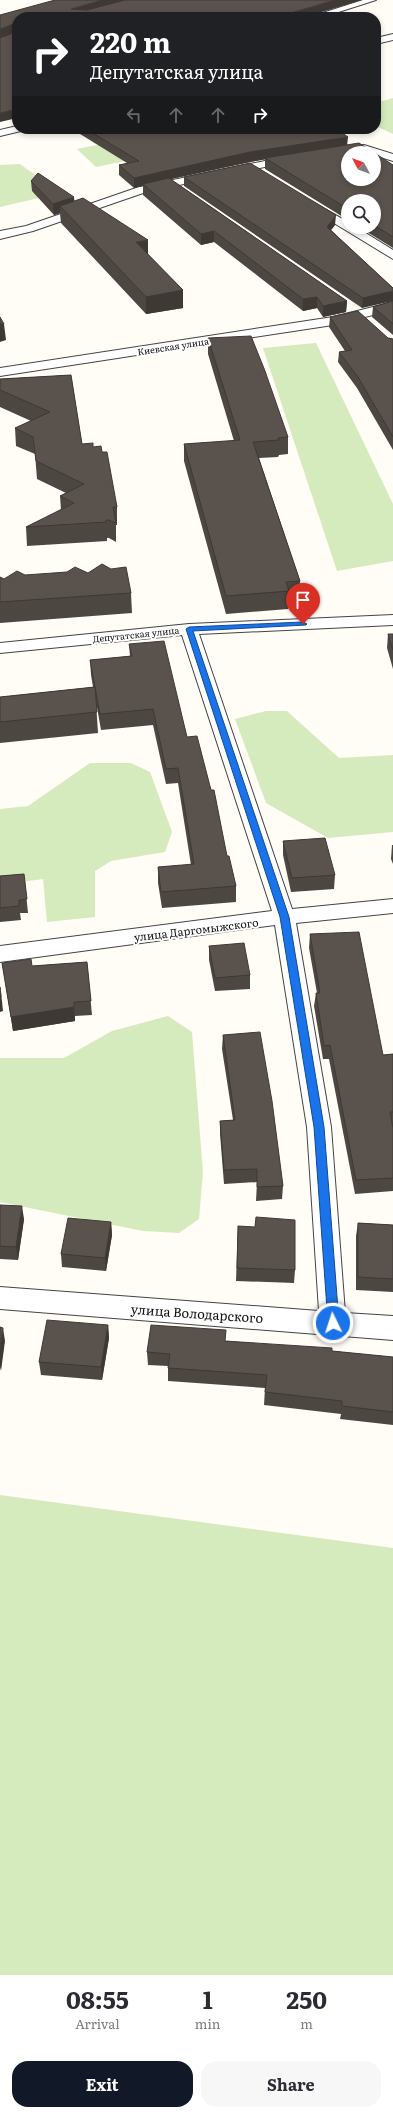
<!DOCTYPE html>
<meta charset="utf-8">
<style>
body{margin:0;font-family:Literata,serif;background:#f7f7f7;color:#2b2b33;height:100vh;display:flex;flex-direction:column;font-size:15px;white-space:nowrap}
*{box-sizing:border-box;margin:0}
p{font-size:13px;color:#7c7c81}
.icon{flex:none;width:22px;height:22px;fill:none;stroke:currentColor;stroke-width:2;stroke-linecap:round;stroke-linejoin:round}
.map{position:relative;height:1975px;overflow:hidden}
.details{display:flex;flex-direction:column;background:#fff;flex:1}
.details>*{flex:none}
.banner{position:absolute;left:12px;top:12px;width:369px;height:122px;border-radius:16px;box-shadow:0 2px 6px #0003;background:#202124;color:#fff;overflow:hidden}
.needle{width:26px;rotate:311deg}
.fabs{position:absolute;left:341px;top:146px;display:grid;gap:8px}
.fabs a{display:grid;place-items:center;width:40px;height:40px;border-radius:50%;background:#fff;box-shadow:0 2px 6px #0003;font-size:20px}
.pin{position:absolute;display:grid;place-items:center;width:34px;height:34px;color:#fff;margin:-41px -17px;border-radius:50% 50% 50% 0;rotate:-45deg;box-shadow:0 0 4px #0007}
.pin .icon{rotate:45deg}
.me{position:absolute;width:44px;margin:-22px;rotate:356deg;stroke-linejoin:round;filter:drop-shadow(0 0 3px #0008)}
.turn{display:flex;align-items:center;gap:14px;height:84px;padding:0 12px;font-size:18px}
.turn .icon{width:52px;height:52px;stroke-width:2.5}
.turn b{display:block;font-size:28px;line-height:34px}
.lanes{display:flex;align-items:center;height:38px;padding:0 12px;background:#0003;justify-content:center;gap:20px;direction:ltr}
.lanes .off{opacity:.35}
.eta{display:flex;justify-content:space-evenly;align-items:center;height:68px;text-align:center}
.eta b{font-size:24px;font-weight:700;line-height:28px}
.action{display:flex;gap:8px;margin-top:auto;padding:8px 12px}
.action a{flex:1;height:46px;border-radius:16px;background:#111827;color:#fff;font-size:16px;font-weight:700;line-height:46px;text-align:center}
.action a+a{background:#f7f7f7;color:#2b2b33}
.map>svg:first-child{display:block}
.green{fill:#d5ebbd}
.lines{fill:none;stroke-linecap:round;stroke-linejoin:round}
.street-casing{stroke:#444;stroke-width:2}
.street{fill:#fff;fill-rule:evenodd}
.wall{fill:#4d4742}
.shaded-wall{fill:#3f3936}
.building{fill:#5a524d;stroke:#3f3936;fill-rule:evenodd}
.route{fill:#1a73e8;stroke:#114b97}
.labels{text-anchor:middle;dominant-baseline:central;stroke-width:4;stroke-linejoin:round;paint-order:stroke}
.far-street-label{font-size:9px;fill:#111;stroke:#fff}
.street-label{font-size:11px;fill:#111;stroke:#fff}
.near-street-label{font-size:13px;fill:#111;stroke:#fff}
</style>
<div class="map">
<svg width="393" height="1975" viewBox="0 0 393 1975">
<rect width="100%" height="100%" fill="#fffdf5"/>
<!-- green -->
<g class="green">
<polygon points="393,98 393,134 376,126 376,103"/>
<polygon points="175,129 329,129 242,137 96,167 77,149"/>
<polygon points="20,164 60,193 0,207 0,165"/>
<polygon points="316,343 393,504 393,561 337,571 263,348"/>
<polygon points="266,711 287,711 339,758 393,755 393,832 328,838 266,803 235,719"/>
<polygon points="90,763 131,763 150,772 172,832 165,852 111,861 95,871 95,917 47,922 43,879 0,885 0,809 28,806"/>
<polygon points="168,1016 192,1032 203,1173 199,1219 179,1233 143,1231 0,1202 0,1058 64,1058 112,1031"/>
<polygon points="0,1495 393,1548 393,1975 0,1975"/>
</g>
<g class="lines">
<defs>
<g id="street">
<polygon points="363,0 376,0 323,17 310,17"/>
<polygon points="393,34 393,40 376,44 376,38"/>
<polygon points="17,126 17,129 22,129 21,131 0,136 0,130"/>
<polygon points="364,145 393,154 393,161 374,155 374,153 363,151 342,154 337,151 342,148"/>
<polygon points="294,155 298,156 299,158 298,160 146,192 33,231 0,239 0,231 26,226 139,187"/>
<polygon points="310,201 348,222 348,227 356,227 393,250 393,259 306,206 304,204"/>
<polygon points="393,302 393,310 333,325 0,376 0,368 333,317"/>
<polygon points="393,615 393,625 199,634 292,909 393,899 393,913 296,923 331,1127 345,1313 393,1316 393,1340 0,1309 0,1287 319,1311 307,1127 275,925 0,962 0,946 272,911 182,635 0,653 0,643 189,624"/>
</g>
</defs>
<!-- street casing -->
<use href="#street" class="street-casing"/>
<!-- street -->
<use href="#street" class="street"/>
</g>
<!-- wall -->
<g class="wall">
<polygon points="17,17 17,118 17,32 0,38"/>
<polygon points="72,129 314,129 347,145 393,165 393,248 359,227 374,227 374,201 348,201 348,220 265,169 265,159 250,162 170,179 347,301 346,312 323,317 317,308 303,311 214,242 201,245 143,195 143,186 134,188 119,175 119,165 127,163"/>
<polygon points="184,177 335,225 331,230 393,288 362,308 184,186"/>
<polygon points="31,181 74,201 148,255 183,290 183,308 146,314 61,223 60,213 54,215 32,191"/>
<polygon points="393,301 393,335 372,317 373,307"/>
<polygon points="330,317 388,338 393,339 393,450 357,388 338,362 339,352 345,351 329,327"/>
<polygon points="208,338 288,437 288,454 279,455 278,457 259,458 300,581 299,599 288,600 288,609 226,614 184,461 184,444 234,441 208,354"/>
<polygon points="71,375 82,444 93,447 102,452 117,507 117,525 116,525 116,542 109,538 107,538 107,541 27,546 26,527 61,510 60,496 66,493 37,479 35,454 16,446 15,428 31,421 0,407 0,379"/>
<polygon points="25,575 131,593 132,613 0,623 0,577 4,579"/>
<polygon points="388,634 393,634 393,669 387,648"/>
<polygon points="129,644 187,737 236,886 236,902 162,908 158,883 158,867 191,865 178,783 166,784 153,725 101,730 96,702 98,733 0,743 0,697 93,687 91,675 90,660 130,656"/>
<polygon points="283,841 335,875 334,889 291,892 283,855"/>
<polygon points="392,845 393,845 393,864 391,859"/>
<polygon points="24,874 28,913 20,913 21,920 0,922 0,876"/>
<polygon points="310,934 383,1055 393,1054 393,1191 355,1194 329,1059 323,1059 314,1006 316,993 317,993 309,948"/>
<polygon points="209,946 250,975 250,989 215,991 209,960"/>
<polygon points="87,962 92,1015 75,1016 75,1021 13,1031 2,963 32,966"/>
<polygon points="223,1035 283,1186 282,1199 256,1201 257,1182 224,1184 220,1134 220,1121 233,1120 222,1049"/>
<polygon points="0,1205 24,1219 18,1260 0,1259"/>
<polygon points="111,1222 112,1235 106,1271 62,1267 61,1254"/>
<polygon points="358,1223 393,1225 393,1292 356,1290 356,1236"/>
<polygon points="238,1226 295,1270 294,1283 236,1281"/>
<polygon points="108,1325 109,1338 102,1380 41,1375 39,1362"/>
<polygon points="226,1341 332,1351 393,1357 393,1425 340,1419 341,1414 264,1405 265,1388 168,1381 168,1366 148,1365 147,1352"/>
</g>
<!-- shaded-wall -->
<g class="shaded-wall">
<polygon points="102,0 130,0 72,17 71,9"/>
<polygon points="335,0 362,0 305,17 277,17"/>
<polygon points="16,23 16,32 0,38 0,29"/>
<polygon points="17,109 17,118 0,122 0,113"/>
<polygon points="348,137 347,146 250,162 144,185 143,184 143,186 134,188 134,178 250,152"/>
<polygon points="74,197 75,208 60,206 60,213 54,215 53,204"/>
<polygon points="336,215 335,225 326,236 327,227"/>
<polygon points="214,231 214,242 201,245 201,234"/>
<polygon points="148,240 148,257 136,242"/>
<polygon points="183,290 183,308 146,314 146,297"/>
<polygon points="393,291 393,301 362,308 363,298"/>
<polygon points="317,297 317,308 303,311 303,299"/>
<polygon points="347,301 346,312 323,317 323,306"/>
<polygon points="0,324 4,324 6,340 0,342"/>
<polygon points="1,992 3,1011 0,1012 0,998"/>
<polygon points="74,1007 75,1021 13,1031 11,1017"/>
<polygon points="22,1206 24,1219 18,1260 16,1247"/>
<polygon points="111,1222 112,1235 106,1271 105,1258"/>
<polygon points="108,1325 109,1338 102,1380 101,1367"/>
<polygon points="3,1328 5,1341 1,1371 0,1367 0,1349"/>
</g>
<!-- building -->
<g class="building">
<polygon points="55,0 102,0 71,9 87,10 125,0 335,0 277,17 17,17 17,24 16,23 0,29 0,15"/>
<polygon points="17,31 17,109 0,113 0,38 17,32"/>
<polygon points="86,129 314,129 317,131 328,129 336,129 348,137 250,152 134,178 119,165 139,161"/>
<path d="M359 143 393 165V237L374 225V201H348V209L265 158ZM348 153H374V179H348Z"/>
<polygon points="250,163 336,215 327,227 393,288 393,291 363,298 184,177"/>
<polygon points="38,173 74,197 53,204 31,181"/>
<polygon points="169,178 347,301 323,306 317,297 303,299 214,231 201,234 143,184"/>
<polygon points="83,198 148,240 136,242 183,290 146,297 60,206"/>
<polygon points="393,301 393,324 373,307"/>
<polygon points="358,311 388,338 393,339 393,437 358,377 339,352 352,350 330,317"/>
<polygon points="0,317 4,324 0,324"/>
<polygon points="251,336 265,371 288,437 278,438 279,440 253,442 300,581 286,582 289,591 226,596 184,444 240,440 208,338"/>
<polygon points="71,375 82,444 93,443 93,447 101,446 102,452 107,452 117,507 113,507 116,523 108,520 106,520 106,522 26,527 74,503 60,496 84,484 36,461 33,437 15,428 50,412 0,390 0,379"/>
<polygon points="102,564 111,569 126,567 131,593 0,602 0,577 4,579 17,571 25,575 67,572 75,567 88,573"/>
<polygon points="388,634 393,634 393,650"/>
<polygon points="164,641 187,737 197,736 211,790 214,790 227,856 229,856 236,886 161,892 158,867 194,864 178,768 166,769 153,709 100,714 90,660 132,656 129,644"/>
<polygon points="95,687 97,712 0,722 0,697"/>
<polygon points="325,838 335,875 292,878 283,841"/>
<polygon points="24,874 27,899 19,900 19,906 0,908 0,876"/>
<polygon points="359,932 383,1055 393,1054 393,1112 390,1112 393,1128 393,1178 356,1180 330,1045 324,1046 316,993 320,993 310,934"/>
<polygon points="244,943 250,975 215,978 209,946"/>
<polygon points="31,959 32,966 87,962 91,1001 74,1002 74,1007 11,1017 2,963"/>
<polygon points="0,987 1,997 0,998"/>
<polygon points="260,1032 272,1101 283,1186 257,1187 257,1169 224,1170 220,1121 235,1120 223,1035"/>
<polygon points="0,1205 22,1206 16,1247 0,1246"/>
<polygon points="256,1217 295,1220 295,1270 237,1268 238,1226 255,1227"/>
<polygon points="68,1218 111,1222 105,1258 61,1254"/>
<polygon points="358,1223 393,1225 393,1279 358,1277"/>
<polygon points="47,1320 108,1325 101,1367 39,1362"/>
<polygon points="151,1325 226,1330 225,1341 332,1348 332,1351 393,1357 393,1412 342,1406 342,1401 265,1392 267,1375 168,1368 170,1354 147,1352"/>
<polygon points="0,1327 3,1328 0,1349"/>
</g>
<!-- route -->
<polygon class="route" points="303,622 307,624 306,625 193,631 289,917 324,1127 339,1323 337,1326 330,1326 328,1323 314,1127 280,917 186,629 189,627"/>
<g class="labels">
<!-- far-street labels -->
<g class="far-street-label">
<text transform="translate(173 346) rotate(-9)">Киевская улица</text>
<text transform="translate(136 634) rotate(-6)">Депутатская улица</text>
</g>
<!-- street labels -->
<g class="street-label">
<text transform="translate(196 929) rotate(-7)">улица Даргомыжского</text>
</g>
<!-- near-street labels -->
<g class="near-street-label">
<text transform="translate(197 1313) rotate(4)">улица Володарского</text>
</g>
</g>
</svg>
<div class="fabs">
<a><svg class="needle" viewBox="-14 -14 28 28"><path d="M0-13l5 13h-10z" fill="#e53935"/><path d="M0 13l5-13h-10z" fill="#7c7c81"/></svg></a>
<a><svg class="icon" aria-label="search" viewBox="0 0 24 24"><circle cx="10" cy="10" r="6"/><path d="M15 15l6 6"/></svg></a>
</div>
<div class="pin" style="left:303px;top:624px;background:#d93025"><svg class="icon" aria-label="arrive" viewBox="0 0 24 24"><path d="M6 21V4h12l-3 4 3 4H6"/></svg></div>
<svg class="me" style="left:333px;top:1323px" viewBox="-20 -20 40 40"><circle r="17" fill="#1a73e8" stroke="#fff" stroke-width="3"/><path d="M0-11L8 9 0 5-8 9z" fill="#fff"/></svg>
<div class="banner">
<div class="turn"><svg class="icon" aria-label="right" viewBox="0 0 24 24"><path d="M7 20v-9h11M14 6l5 5-5 5"/></svg><div><b>220 m</b>Депутатская улица</div></div>
<div class="lanes"><svg class="icon off" aria-label="left" viewBox="0 0 24 24"><path d="M17 20v-9H6M10 6l-5 5 5 5"/></svg><svg class="icon off" aria-label="ahead" viewBox="0 0 24 24"><path d="M12 20V5M6 11l6-6 6 6"/></svg><svg class="icon off" aria-label="ahead" viewBox="0 0 24 24"><path d="M12 20V5M6 11l6-6 6 6"/></svg><svg class="icon" aria-label="right" viewBox="0 0 24 24"><path d="M7 20v-9h11M14 6l5 5-5 5"/></svg></div>
</div>
</div>
<section class="details">
<div class="eta">
<div><b>08:55</b><p>Arrival</p></div>
<div><b>1</b><p>min</p></div>
<div><b>250</b><p>m</p></div>
</div>
<div class="action"><a>Exit</a><a>Share</a></div>
</section>
